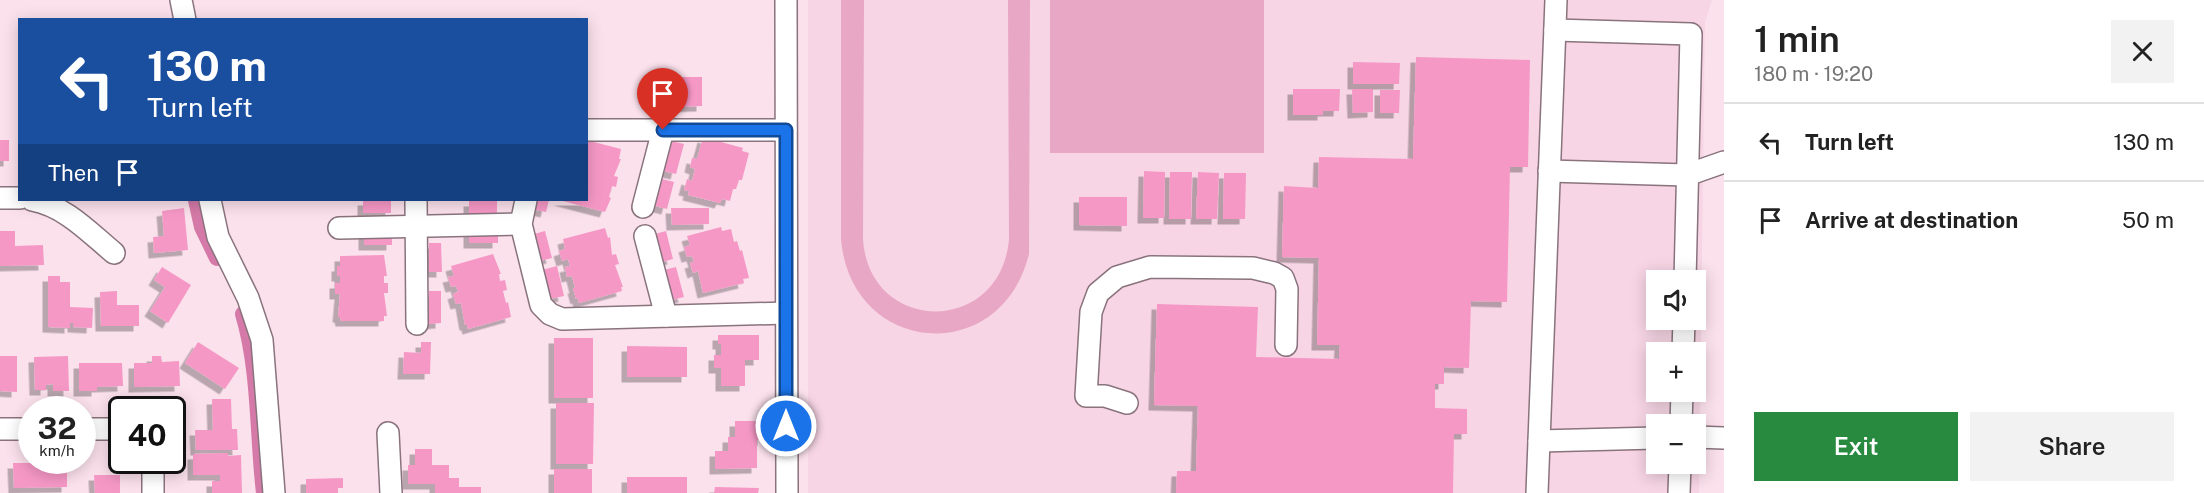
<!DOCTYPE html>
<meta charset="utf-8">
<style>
body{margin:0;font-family:"Public Sans",sans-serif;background:#f2f2f2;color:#222;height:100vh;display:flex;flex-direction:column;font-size:22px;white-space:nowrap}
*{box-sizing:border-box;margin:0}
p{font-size:20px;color:#767676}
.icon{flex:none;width:33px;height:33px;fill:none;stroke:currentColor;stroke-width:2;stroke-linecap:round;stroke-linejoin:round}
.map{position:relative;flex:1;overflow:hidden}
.side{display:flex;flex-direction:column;background:#fff;width:480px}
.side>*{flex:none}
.banner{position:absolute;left:18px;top:18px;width:570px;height:183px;border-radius:0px;box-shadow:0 3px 15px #0003;background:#1a4fa0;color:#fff;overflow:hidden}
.buttons{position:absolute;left:1646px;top:270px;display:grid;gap:12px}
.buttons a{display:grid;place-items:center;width:60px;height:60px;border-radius:0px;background:#fff;box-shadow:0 3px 15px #0003;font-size:30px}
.speed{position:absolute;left:18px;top:396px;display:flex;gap:12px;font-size:30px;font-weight:700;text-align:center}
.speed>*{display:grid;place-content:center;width:78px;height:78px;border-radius:50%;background:#fff;box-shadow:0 3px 15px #0003;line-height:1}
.speed small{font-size:15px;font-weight:400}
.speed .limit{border:3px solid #111;border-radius:9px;background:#fff;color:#111}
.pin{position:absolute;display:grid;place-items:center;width:51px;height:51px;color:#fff;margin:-62px -26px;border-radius:50% 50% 50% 0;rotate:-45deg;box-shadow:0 0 6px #0007}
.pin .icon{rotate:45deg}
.me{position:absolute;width:66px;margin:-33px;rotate:0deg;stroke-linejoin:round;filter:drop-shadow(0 0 4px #0008)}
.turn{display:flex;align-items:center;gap:21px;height:126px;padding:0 30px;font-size:27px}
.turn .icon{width:78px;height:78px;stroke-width:2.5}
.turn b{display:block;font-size:42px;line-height:51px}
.then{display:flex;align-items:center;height:57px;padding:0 30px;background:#0003;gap:12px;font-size:22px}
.round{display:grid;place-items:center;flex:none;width:63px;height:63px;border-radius:0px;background:#f2f2f2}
.head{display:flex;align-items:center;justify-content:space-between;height:102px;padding:0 30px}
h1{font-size:36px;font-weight:600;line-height:45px}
.cta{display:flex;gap:12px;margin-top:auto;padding:12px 30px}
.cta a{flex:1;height:69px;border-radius:0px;background:#278a3e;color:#fff;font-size:24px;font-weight:600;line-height:69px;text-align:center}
.cta a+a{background:#f2f2f2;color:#222}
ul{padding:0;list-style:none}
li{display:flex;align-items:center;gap:18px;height:78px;padding:0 30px;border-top:2px solid #e0e0e0}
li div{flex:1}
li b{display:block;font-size:22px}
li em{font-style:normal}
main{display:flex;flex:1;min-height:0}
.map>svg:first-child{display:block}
.built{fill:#f7d5e4;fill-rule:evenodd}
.green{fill:#e7a7c5}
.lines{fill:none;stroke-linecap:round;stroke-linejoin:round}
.canal{stroke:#d57aa8;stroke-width:16}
.building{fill:#f698c6;filter:url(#shadow)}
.minor-casing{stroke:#89737d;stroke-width:24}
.minor{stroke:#fff;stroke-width:21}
.route-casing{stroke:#114b97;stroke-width:15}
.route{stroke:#1a73e8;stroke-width:10}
</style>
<main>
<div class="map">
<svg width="1724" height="493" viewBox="0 0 1724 493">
<defs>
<filter id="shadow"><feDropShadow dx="-5.5" dy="5.5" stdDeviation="0" flood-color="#0004"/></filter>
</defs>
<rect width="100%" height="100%" fill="#fbe1ec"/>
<!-- built -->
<path class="built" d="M808 0H1712L1705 22 1699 493H808ZM1656 280H1695V320H1656ZM1656 352H1695V392H1656ZM1656 424H1695V464H1656Z"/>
<!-- green -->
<g class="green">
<path d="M841 0H864L863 239C869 335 1001 336 1009 239L1008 0H1030L1029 254C1001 368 851 356 841 239Z"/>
<rect x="1050" y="0" width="214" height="153"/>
</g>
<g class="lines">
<!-- canal -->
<g class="canal">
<polyline points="196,200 202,227 217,258"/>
<path d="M243 314C260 371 257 434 264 493"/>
</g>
</g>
<!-- building -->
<g class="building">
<polygon points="1416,57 1530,60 1528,167 1510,167 1507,302 1471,301 1469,368 1444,367 1444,384 1435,384 1435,408 1467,409 1467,434 1454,434 1453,493 1176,493 1177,471 1196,471 1198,406 1154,405 1157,304 1258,307 1256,357 1339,359 1340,345 1317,345 1319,258 1282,257 1284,186 1318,188 1319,157 1413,159"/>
<polygon points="1353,62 1400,63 1399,84 1353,84"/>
<polygon points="672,77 702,77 702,106 672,107"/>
<polygon points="1293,89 1340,89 1339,111 1323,111 1323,115 1293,115"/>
<polygon points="1352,89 1373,89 1373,112 1353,113"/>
<polygon points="1380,90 1400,90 1399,113 1380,113"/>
<polygon points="703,137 743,148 742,151 749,153 742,180 739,180 736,189 733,189 730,201 722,199 720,203 688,195 689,191 684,190 687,179 692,181 695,169 690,167 692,158 697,159"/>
<rect x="0" y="140" width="9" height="21"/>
<polygon points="586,140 621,149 619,159 621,159 614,176 618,177 616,187 612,186 609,197 611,198 605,212 559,200 586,200"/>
<polygon points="671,141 684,144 676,174 663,171"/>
<polygon points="1144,171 1165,172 1164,218 1143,218"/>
<polygon points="1170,172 1192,172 1191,219 1169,219"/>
<polygon points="1198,172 1219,173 1217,219 1196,219"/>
<polygon points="1224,173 1246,173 1245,219 1223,219"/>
<polygon points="662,179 674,182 667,209 655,206"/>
<polygon points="1079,197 1127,197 1127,226 1079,225"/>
<rect x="363" y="200" width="28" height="13"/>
<polygon points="534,200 549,200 546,212 532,209"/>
<polygon points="469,201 497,201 497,213 469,214"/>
<polygon points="184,208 188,250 154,253 153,237 164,236 162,211"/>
<polygon points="671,208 709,208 709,224 672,225"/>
<polygon points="721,227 722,231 731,229 734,242 737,241 740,251 742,250 749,278 743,279 744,283 703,293 698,271 693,273 690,263 694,262 692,256 687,257 684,247 690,245 687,236"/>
<polygon points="605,228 608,238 610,237 612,255 616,254 619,264 615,265 623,287 621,287 622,291 579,303 578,298 576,299 573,288 575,288 572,276 567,277 565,267 570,266 568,259 562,261 559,251 565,249 563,239"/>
<polygon points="0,231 15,231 15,246 43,245 44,265 0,266"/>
<rect x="469" y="231" width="29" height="12"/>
<polygon points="545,231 552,258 540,261 534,234"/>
<polygon points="666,231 673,259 662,262 655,234"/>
<rect x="364" y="232" width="28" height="13"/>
<polygon points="429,243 441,243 442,272 429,272"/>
<polygon points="493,254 501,274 499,274 500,281 505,280 507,290 503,291 506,303 508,302 511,317 468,329 467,325 465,325 461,303 456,304 453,294 458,292 456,286 451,287 448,277 454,276 451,266"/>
<polygon points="384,255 387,276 384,276 384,283 388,283 388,293 384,293 387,316 384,316 384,321 341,321 340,317 338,317 340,294 335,294 335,283 340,283 340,276 337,276 337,266 340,266 340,256"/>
<polygon points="557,266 564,296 550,299 542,270"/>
<polygon points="162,267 191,285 168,323 150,311 165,287 154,280"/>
<polygon points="676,267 684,297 672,300 664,270"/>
<polygon points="48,276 60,276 60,282 70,282 70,307 93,308 92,328 73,327 73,323 70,323 70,328 48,327"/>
<polygon points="117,291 117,305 139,305 139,326 101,326 100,292"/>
<polygon points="429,291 441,291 441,323 429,324"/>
<polygon points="718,335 759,335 759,360 745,360 745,386 721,386 721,368 714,368 714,355 721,355 721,344 718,344"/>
<rect x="554" y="338" width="39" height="60"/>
<polygon points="198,342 239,368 225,389 185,363"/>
<polygon points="421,342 431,342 430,374 403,374 404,352 421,353"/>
<polygon points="627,346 687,347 687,377 627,377"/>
<polygon points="0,356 17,356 17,392 0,391"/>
<polygon points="68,356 69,391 53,391 53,384 46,385 46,390 35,390 34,357"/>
<polygon points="152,356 161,356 162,362 179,361 180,386 134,387 134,363 152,363"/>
<polygon points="79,363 122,363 123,386 97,387 97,391 79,391"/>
<polygon points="212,399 231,399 232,429 237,429 238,450 196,450 195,430 213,430"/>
<polygon points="556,403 594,403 593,464 556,464"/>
<polygon points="735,421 763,421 763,440 757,440 757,468 715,469 715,451 728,451 728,437 735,437"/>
<polygon points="415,449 432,449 432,465 449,465 449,478 459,478 459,487 481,487 481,493 435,493 435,484 408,484 408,465 415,465"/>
<polygon points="228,453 228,456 241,455 242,493 212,493 212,481 220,481 220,475 193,475 193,454"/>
<polygon points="13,463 50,463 51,466 67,465 67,487 14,488"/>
<rect x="554" y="469" width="38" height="24"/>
<polygon points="94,475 120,475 120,493 95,493"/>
<rect x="627" y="477" width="60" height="16"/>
<polygon points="343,478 343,488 338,488 338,493 306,493 306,479"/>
<polygon points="715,487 759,488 758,493 714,493"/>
</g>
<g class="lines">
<defs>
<g id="minor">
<polyline points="181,0 185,20"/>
<polyline points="786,0 787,493"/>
<polyline points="1555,30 1691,34 1685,280"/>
<polyline points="586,130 786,130"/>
<polyline points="1549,171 1687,175 1724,162"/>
<polyline points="0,198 20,198"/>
<path d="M32 200C65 206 89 232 114 253"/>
<polyline points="210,200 218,237 248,298 262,340 274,493"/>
<polyline points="416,200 417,324"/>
<polyline points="526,200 521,224 541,305 550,314 562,319 786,313"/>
<polyline points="643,207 663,130"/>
<polyline points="339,228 521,224"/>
<polyline points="645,236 666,316"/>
<polyline points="1683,352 1684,320"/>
<polyline points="1127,403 1105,396 1086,396 1091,312 1098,293 1117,277 1150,267 1253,268 1274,273 1283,278 1287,289 1286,345"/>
<polyline points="1681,424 1682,392"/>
<polyline points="0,429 32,429"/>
<polyline points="82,429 122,429"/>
<polyline points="388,433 391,493"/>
<polyline points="1695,437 1724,438"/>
<polyline points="1539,441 1656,438"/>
<polyline points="153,460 153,493"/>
<polyline points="1537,493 1556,0"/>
<polyline points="1679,493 1680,464"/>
</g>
</defs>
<!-- minor casing -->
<use href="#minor" class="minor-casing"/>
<!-- minor -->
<use href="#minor" class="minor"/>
</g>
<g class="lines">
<defs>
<polyline id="route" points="663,130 786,130 786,426"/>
</defs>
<!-- route casing -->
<use href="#route" class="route-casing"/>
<!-- route -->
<use href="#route" class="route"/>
</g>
</svg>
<div class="buttons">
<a><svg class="icon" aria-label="sound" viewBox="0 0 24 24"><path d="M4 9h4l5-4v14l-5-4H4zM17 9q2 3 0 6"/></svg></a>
<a>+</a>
<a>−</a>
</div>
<div class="speed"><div>32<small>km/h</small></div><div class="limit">40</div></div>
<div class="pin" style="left:663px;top:130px;background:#d93025"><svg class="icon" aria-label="arrive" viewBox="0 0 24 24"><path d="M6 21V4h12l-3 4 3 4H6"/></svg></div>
<svg class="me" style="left:786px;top:426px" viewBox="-20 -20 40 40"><circle r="17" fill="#1a73e8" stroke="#fff" stroke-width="3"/><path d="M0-11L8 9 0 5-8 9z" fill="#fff"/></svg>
<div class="banner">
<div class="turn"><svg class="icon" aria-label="left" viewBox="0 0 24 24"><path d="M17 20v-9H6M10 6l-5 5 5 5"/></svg><div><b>130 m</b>Turn left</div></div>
<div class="then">Then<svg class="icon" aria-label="arrive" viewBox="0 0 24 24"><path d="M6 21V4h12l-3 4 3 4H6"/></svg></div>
</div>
</div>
<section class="side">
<div class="head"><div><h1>1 min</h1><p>180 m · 19:20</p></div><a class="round"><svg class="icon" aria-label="close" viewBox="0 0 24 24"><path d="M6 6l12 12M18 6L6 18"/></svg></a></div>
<ul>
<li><svg class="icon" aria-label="left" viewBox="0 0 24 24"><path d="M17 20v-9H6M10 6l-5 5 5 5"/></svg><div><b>Turn left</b></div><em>130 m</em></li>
<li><svg class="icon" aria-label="arrive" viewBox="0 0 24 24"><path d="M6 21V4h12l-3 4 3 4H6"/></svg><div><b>Arrive at destination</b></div><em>50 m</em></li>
</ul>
<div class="cta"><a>Exit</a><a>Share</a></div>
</section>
</main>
